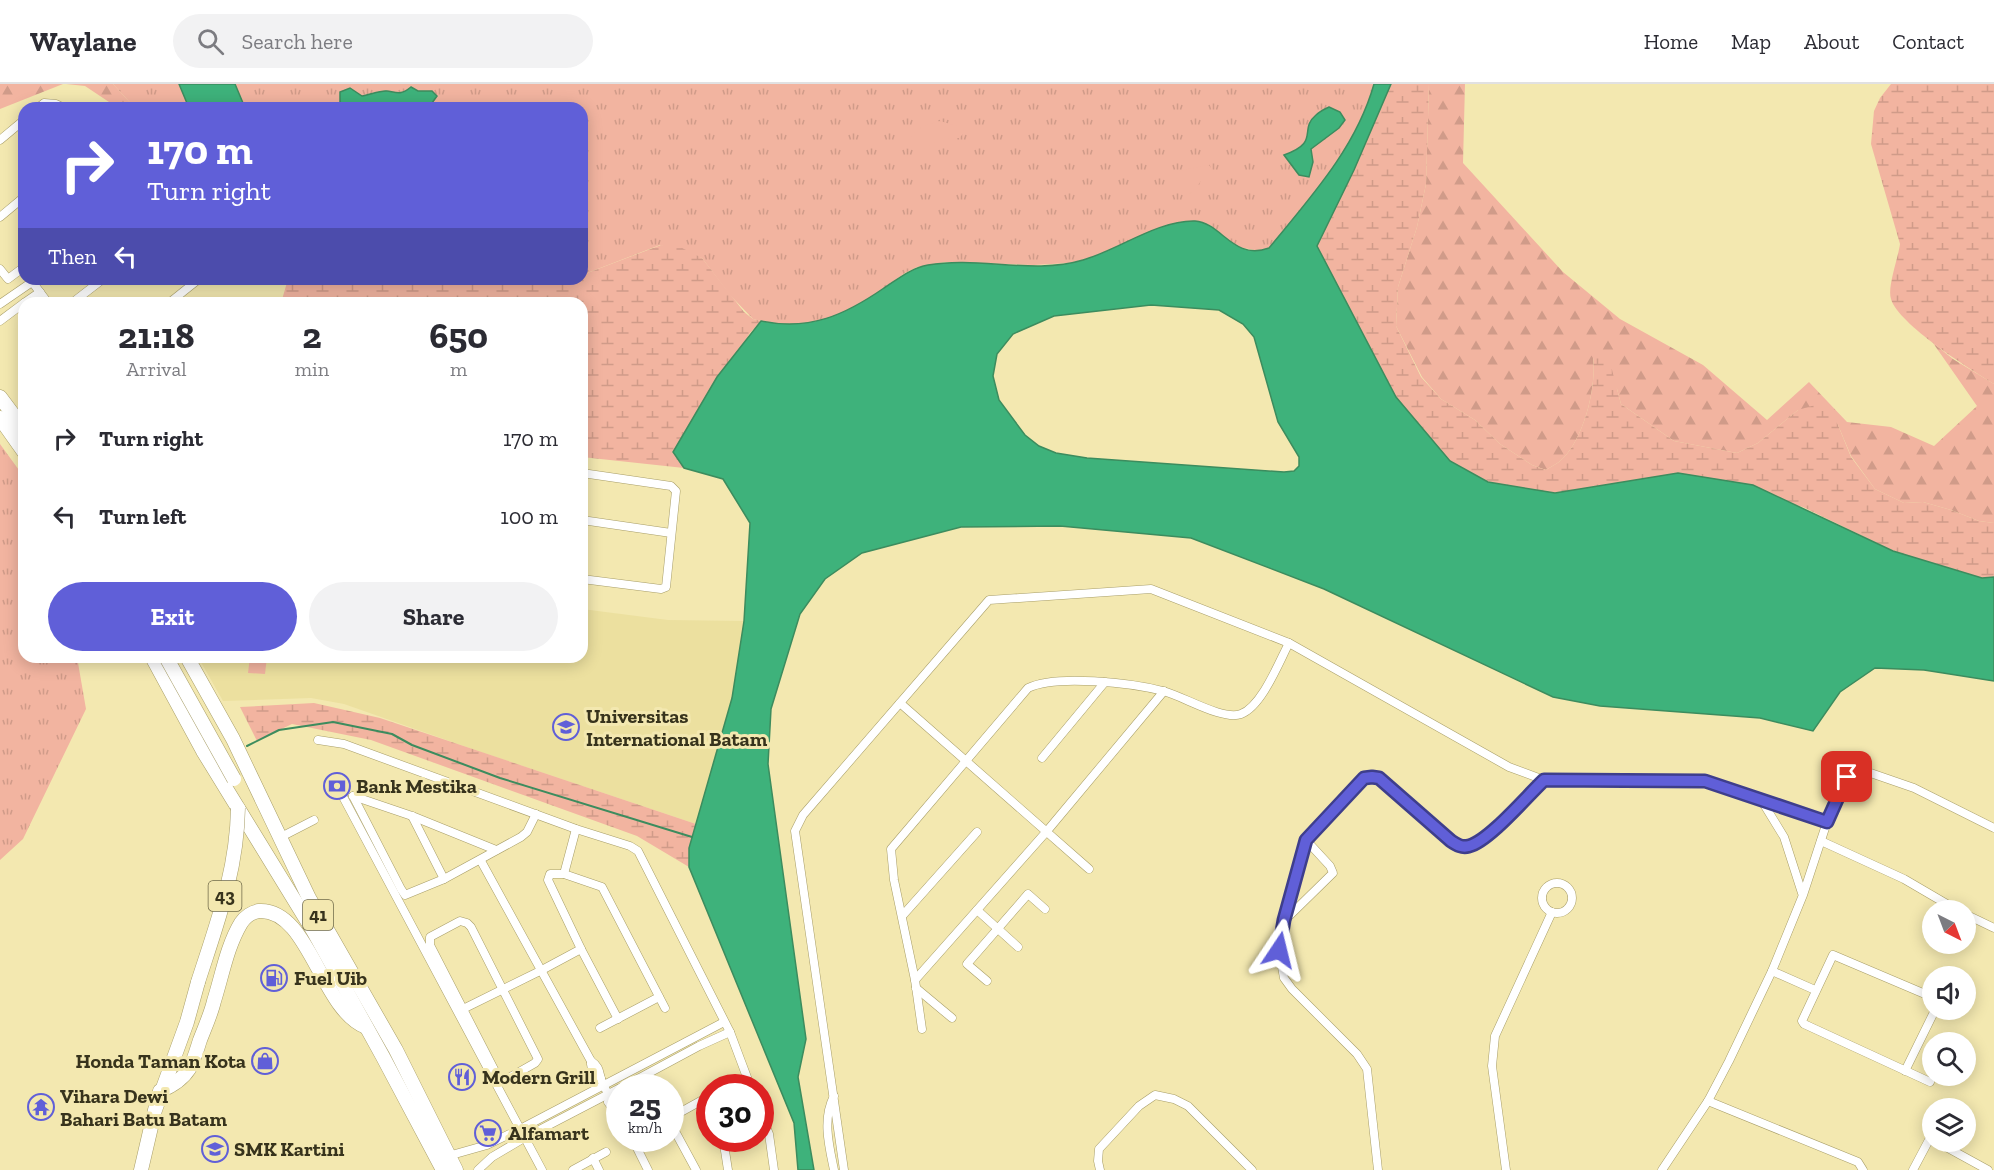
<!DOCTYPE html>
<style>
body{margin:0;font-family:"Zilla Slab",serif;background:#f2f2f3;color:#2b2b33;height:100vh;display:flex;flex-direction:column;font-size:22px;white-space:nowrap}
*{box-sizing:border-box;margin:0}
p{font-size:20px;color:#7c7c81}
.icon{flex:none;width:33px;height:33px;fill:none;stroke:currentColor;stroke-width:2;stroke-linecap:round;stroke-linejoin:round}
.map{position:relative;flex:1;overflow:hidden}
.details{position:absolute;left:18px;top:213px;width:570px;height:366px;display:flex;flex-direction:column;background:#fff;border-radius:18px;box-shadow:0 3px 15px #0003}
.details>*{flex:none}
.hud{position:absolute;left:18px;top:18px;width:570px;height:183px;border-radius:18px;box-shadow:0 3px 15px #0003;background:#605fd8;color:#fff;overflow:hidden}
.needle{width:39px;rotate:138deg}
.buttons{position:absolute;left:1922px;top:816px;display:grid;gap:12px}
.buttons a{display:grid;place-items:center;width:54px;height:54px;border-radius:50%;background:#fff;box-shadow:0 3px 15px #0003;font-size:30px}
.speed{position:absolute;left:606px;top:990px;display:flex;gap:12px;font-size:30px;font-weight:700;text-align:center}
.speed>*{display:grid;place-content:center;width:78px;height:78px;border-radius:50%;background:#fff;box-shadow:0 3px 15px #0003;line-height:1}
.speed small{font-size:15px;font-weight:400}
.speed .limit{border:9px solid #d22;background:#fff;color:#111}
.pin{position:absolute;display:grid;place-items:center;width:51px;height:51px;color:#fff;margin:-26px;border-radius:12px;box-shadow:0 3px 9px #0006}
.me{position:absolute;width:66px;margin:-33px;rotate:10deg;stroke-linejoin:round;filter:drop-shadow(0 0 4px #0008)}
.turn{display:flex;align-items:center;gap:21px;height:126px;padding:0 30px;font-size:27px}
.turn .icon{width:78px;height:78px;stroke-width:2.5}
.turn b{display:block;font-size:42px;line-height:51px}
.then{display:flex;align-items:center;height:57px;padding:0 30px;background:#0003;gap:12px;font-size:22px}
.eta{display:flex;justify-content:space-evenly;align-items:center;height:102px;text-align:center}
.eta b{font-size:36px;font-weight:700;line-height:42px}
.primary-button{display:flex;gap:12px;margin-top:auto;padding:12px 30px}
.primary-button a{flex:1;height:69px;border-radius:36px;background:#605fd8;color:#fff;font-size:24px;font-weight:700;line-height:69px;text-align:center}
.primary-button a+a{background:#f2f2f3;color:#2b2b33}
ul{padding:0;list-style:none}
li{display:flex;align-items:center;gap:18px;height:78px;padding:0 30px}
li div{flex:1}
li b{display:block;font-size:22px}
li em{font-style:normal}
header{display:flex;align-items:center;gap:36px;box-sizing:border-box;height:84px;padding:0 30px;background:#fff;border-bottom:2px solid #e1e1e2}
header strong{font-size:28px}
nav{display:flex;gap:33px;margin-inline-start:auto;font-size:21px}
.search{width:420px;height:54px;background:#f2f2f3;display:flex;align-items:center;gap:15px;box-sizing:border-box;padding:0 21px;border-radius:33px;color:#7c7c81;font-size:22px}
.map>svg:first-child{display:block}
.built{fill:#ece09f}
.grass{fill:url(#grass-tufts)}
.forest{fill:url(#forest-firs)}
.wetland{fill:url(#wetland-marsh)}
.garden{fill:#f2b4a0}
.water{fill:#3eb27b;stroke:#3c8c5e;stroke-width:1.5;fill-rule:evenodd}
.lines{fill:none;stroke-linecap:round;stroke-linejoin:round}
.stream{stroke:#3c8c5e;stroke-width:2}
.minor-casing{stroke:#a89e68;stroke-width:9}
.trunk-casing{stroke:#a89e68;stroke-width:15}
.minor{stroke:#fff;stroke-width:8}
.trunk{stroke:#fff;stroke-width:14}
.trunk-bridge-casing{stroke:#a89e68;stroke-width:15;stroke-linecap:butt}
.trunk-bridge{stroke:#fff;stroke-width:14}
.route-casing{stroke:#3e3e8c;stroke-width:15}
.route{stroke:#605fd8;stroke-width:10}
.labels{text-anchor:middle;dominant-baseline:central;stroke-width:6;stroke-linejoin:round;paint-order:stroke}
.shield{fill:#f3e8b0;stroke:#6f6948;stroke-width:1.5}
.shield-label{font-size:18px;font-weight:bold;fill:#37331c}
.poi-label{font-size:20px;font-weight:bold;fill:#37331c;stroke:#f3e8b0;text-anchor:start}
</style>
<header>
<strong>Waylane</strong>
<div class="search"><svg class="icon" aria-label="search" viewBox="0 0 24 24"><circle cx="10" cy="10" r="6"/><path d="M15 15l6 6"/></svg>Search here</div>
<nav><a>Home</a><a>Map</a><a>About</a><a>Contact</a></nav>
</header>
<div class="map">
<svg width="1994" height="1086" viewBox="0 0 1994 1086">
<defs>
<pattern id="grass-tufts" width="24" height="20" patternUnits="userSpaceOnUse" patternTransform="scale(1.5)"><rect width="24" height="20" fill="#f2b4a0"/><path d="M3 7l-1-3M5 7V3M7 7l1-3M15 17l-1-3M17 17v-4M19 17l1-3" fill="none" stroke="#d09b89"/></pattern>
<pattern id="forest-firs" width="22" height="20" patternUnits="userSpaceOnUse" patternTransform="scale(1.5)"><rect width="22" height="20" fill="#f2b4a0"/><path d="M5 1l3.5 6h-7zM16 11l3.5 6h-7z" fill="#d09b89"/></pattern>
<pattern id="wetland-marsh" width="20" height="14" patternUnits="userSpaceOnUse" patternTransform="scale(1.5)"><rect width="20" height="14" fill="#f2b4a0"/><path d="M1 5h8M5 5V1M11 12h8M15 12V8" fill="none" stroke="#d09b89"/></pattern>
</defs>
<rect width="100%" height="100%" fill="#f3e8b0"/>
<!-- built -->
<polygon class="built" points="582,525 668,536 744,537 732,614 696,740 475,666 344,620 311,614 223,617 198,573 582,573"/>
<!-- grass -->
<g class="grass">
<path d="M113 0H1374C1355 65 1311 113 1269 164L1260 167 1238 163 1210 141 1191 137 1176 140 1137 154 1090 174 1069 179 1034 181 945 178 917 183 905 189 863 219 845 228 820 237 798 241 765 238 753 235 730 211 702 174 660 161 582 191V24H135Z"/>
<polygon points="0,360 24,393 24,573 77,573 86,625 23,755 0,776"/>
</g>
<!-- forest -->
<g class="forest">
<polygon points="0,0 63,0 0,25"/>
<polygon points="66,0 113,0 135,24 118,24 85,2"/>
<path d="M1429 0H1465L1463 79 1563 188 1620 235 1703 281 1767 336 1809 298 1847 338 1891 343 1934 362 1977 322 1933 259 1953 275 1994 300V439L1979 437 1951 426 1923 418 1904 419 1875 405 1851 372 1838 341 1798 326 1758 359 1737 369 1674 357 1621 320 1617 305 1593 273C1597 303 1583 359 1559 378 1555 381 1550 383 1546 386L1532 381 1500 360 1475 336 1441 315 1422 293 1396 242 1398 203 1417 143 1426 100Z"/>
</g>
<!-- wetland -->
<g class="wetland">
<path d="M1391 0H1429L1426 100 1417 143 1398 203 1396 242 1421 293 1441 315 1475 336 1500 360 1532 381 1546 386C1550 383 1555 381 1559 378 1583 359 1597 303 1593 273L1602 268 1611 282 1621 320 1674 357 1737 369 1758 359 1798 326 1815 321 1831 330 1838 341 1851 373 1875 405 1904 419 1923 418 1951 426 1979 437 1994 439V493L1982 494 1893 467 1803 423 1678 389 1554 409 1488 398 1450 377 1396 313 1317 162 1354 86Z"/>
<path d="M1891 0H1994V300C1971 286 1898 240 1891 215 1887 203 1898 175 1900 160L1871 60 1874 27 1880 14Z"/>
<polygon points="661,161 682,164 702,174 744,228 753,235 761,237 750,249 673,368 684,384 582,373 582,219 281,219 288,195 582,195 582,191"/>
<polygon points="314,619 380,634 696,740 689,764 689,783 637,752 371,656 292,640 257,657 240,623"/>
</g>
<!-- garden -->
<g class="garden">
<path d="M940 37 957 42 965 48 959 54 941 55 921 67 906 64C913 45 921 42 940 37Z"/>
<polygon points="1209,81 1214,88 1201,97 1194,107 1187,111 1176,96 1178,87"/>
<polygon points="250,573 267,573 265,590 248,589"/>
</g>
<!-- water -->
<g class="water">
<polygon points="179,0 235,0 243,19 238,24 189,24"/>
<path d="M1374 0H1391L1354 86 1317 162 1396 313 1450 377 1488 398 1555 409 1678 389 1753 401 1893 467 1982 494 1994 493V597L1924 586 1875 584 1840 608 1813 647 1760 634 1600 622 1553 613 1324 505 1191 454 1060 442 961 443 862 469 825 495 800 530 771 625 768 680 806 955 798 993 814 1086H798L794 1039 689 783V764L732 614 744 537 750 439 723 395 684 384 673 368 717 293 761 237C810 247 845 231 884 204 898 195 911 184 928 181 979 172 1033 191 1083 176 1118 166 1158 136 1195 137 1222 139 1233 177 1269 164 1310 114 1356 64 1374 0ZM1151 221 1219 226 1243 240 1254 253 1278 338 1299 373V382L1294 387 1284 388 1087 374 1056 369 1039 362 1025 351 999 316 993 292 997 270 1013 250 1054 232Z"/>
<path d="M411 3 418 7H432L437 12 432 19 433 24H372L353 20H340V8L350 4 362 12C369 11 381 6 387 7 399 9 401 11 411 3Z"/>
<path d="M1329 23 1340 28 1345 36 1339 44 1311 65 1313 78 1309 93 1299 91 1284 71C1321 58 1298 46 1316 31 1320 27 1325 25 1329 23Z"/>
</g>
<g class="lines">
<!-- stream -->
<polyline class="stream" points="247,662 279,646 333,638 392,650 412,661 500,694 692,753"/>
<defs>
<g id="minor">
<polyline points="38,24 44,19 56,20 64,24"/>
<polyline points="0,56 24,36"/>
<polyline points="0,133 24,113"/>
<polyline points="0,185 8,195 24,183"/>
<polyline points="30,195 48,219"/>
<polyline points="24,219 40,208"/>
<polyline points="72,219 103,195"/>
<polyline points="169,219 199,195"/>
<polyline points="0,220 32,198"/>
<polyline points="0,237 24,219"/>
<polyline points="582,389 671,402 676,407 666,503 661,505 582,495"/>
<polyline points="582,436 671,449"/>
<polyline points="900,619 1089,785"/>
<polyline points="318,656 344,660 576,745 630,762 638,767 730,948 751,1004"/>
<polyline points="1042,674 1105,598"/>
<polyline points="333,705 341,709 542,1086"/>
<polyline points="353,712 401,805 405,811 444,795 521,753 527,748 536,730"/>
<polyline points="353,712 412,732 496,766"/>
<polyline points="1760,714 1784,753 1802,809"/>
<polyline points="412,732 444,795"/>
<polyline points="279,754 314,736"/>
<polyline points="1821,757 1904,795 1957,826"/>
<path d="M481 777 591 977C599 982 599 987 601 995 603 1002 608 1009 611 1015L608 1018 615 1028H618"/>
<polyline points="564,790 576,745"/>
<circle cx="1557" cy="814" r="15"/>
<polyline points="977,826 1018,863"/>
<polyline points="1965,830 1994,844"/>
<polyline points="903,831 977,748"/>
<polyline points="1286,835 1333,789 1330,782 1306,756"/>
<polygon points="460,837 467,839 471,843 538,975 535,979 505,996 498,993 430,861 430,853"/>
<polyline points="1772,887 1815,906"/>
<polyline points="915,896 1047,747 1164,607"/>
<polyline points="987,897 967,880 1028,810 1045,825"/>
<polyline points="916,904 952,934"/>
<polyline points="463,925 540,887 581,865"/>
<polyline points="618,935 581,865 548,796 550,790 564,790 602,803 665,924"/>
<polyline points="600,944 659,913"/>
<path d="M922 945 915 896 894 796 891 765 1028 604C1056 590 1132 599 1163 607 1183 612 1223 637 1241 630 1262 622 1279 578 1289 559"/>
<path d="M591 977C590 984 594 988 597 994L601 995"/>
<polyline points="1905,987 1935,926"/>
<polyline points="1930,998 1804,940 1802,937 1833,871 1932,913"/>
<polyline points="621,1004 699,962 730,948"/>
<polyline points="1708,1017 1858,1078 1863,1086"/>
<polyline points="760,1029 769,1050 774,1086"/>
<polyline points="670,1034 706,1014 710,1020"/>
<polyline points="670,1038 696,1086"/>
<polyline points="632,1054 648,1086"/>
<polyline points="723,1054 728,1086"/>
<polyline points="1937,1058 1988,1086"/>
<polyline points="448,1072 487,1061 524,1043 724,938"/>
<polyline points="593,1074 599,1086"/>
<polyline points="478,1086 492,1073 524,1054 620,1004"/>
<polyline points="573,1086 606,1068"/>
<path d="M834 1086C829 1062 822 1035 834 1012"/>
<polyline points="844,1086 795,747 803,731 989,516 1151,505 1289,559 1509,683 1544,696 1705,697 1827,738"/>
<polyline points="1100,1086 1098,1077 1099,1065 1139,1022 1155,1011 1174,1015 1188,1022 1252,1086"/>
<path d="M1378 1086 1367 985 1357 970 1292 905 1284 894 1279 866 1284 836 1306 756 1364 694 1372 693 1379 694 1451 757C1457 761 1462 764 1469 762 1489 757 1527 712 1544 696"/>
<polyline points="1506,1086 1492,982 1495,952 1552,828"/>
<polyline points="1662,1086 1708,1017 1729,977 1772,887 1803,811 1827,738 1847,693 1853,687 1859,685 1914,704 1994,744"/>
<polyline points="1913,1086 1930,1054 1932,1054"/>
</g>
<g id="trunk">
<polyline points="0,313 24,345"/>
<polyline points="0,334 24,368"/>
<polyline points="152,573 203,667 314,848 383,973 443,1086"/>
<polyline points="187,573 233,655 309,814 396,966 456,1086"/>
<path d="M160 1007C172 1002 182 996 189 985 194 977 197 965 200 956 205 943 211 930 214 917 222 892 227 862 241 839 245 833 252 828 259 827 309 824 321 926 366 943"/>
<polyline points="141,1086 155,1026 187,938 198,898"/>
</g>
</defs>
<!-- minor casing -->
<use href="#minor" class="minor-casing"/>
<!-- trunk casing -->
<use href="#trunk" class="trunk-casing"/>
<!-- minor -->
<use href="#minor" class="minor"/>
<!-- trunk -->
<use href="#trunk" class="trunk"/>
<defs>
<g id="trunk-bridge">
<polyline points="166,573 234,695"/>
<path d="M198 898C217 839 237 787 238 724"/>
</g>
</defs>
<!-- trunk-bridge casing -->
<use href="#trunk-bridge" class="trunk-bridge-casing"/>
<!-- trunk-bridge -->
<use href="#trunk-bridge" class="trunk-bridge"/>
</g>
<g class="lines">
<defs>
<path id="route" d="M1279 866 1284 836 1306 756 1364 694 1372 693 1379 694 1451 757C1457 761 1462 764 1469 762 1489 757 1527 712 1544 696L1705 697 1827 738 1847 693"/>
</defs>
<!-- route casing -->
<use href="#route" class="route-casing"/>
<!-- route -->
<use href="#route" class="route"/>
</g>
<!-- icons -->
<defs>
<symbol id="university-ring" viewBox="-11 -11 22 22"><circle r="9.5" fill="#f3e8b0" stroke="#605fd8" stroke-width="1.5"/><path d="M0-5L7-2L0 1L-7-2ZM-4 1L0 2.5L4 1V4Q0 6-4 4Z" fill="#605fd8"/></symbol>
<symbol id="bank-ring" viewBox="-11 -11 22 22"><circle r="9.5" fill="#f3e8b0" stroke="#605fd8" stroke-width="1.5"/><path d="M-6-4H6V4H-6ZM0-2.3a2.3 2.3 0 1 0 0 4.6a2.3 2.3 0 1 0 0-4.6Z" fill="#605fd8"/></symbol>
<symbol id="fuel-ring" viewBox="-11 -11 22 22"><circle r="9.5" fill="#f3e8b0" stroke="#605fd8" stroke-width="1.5"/><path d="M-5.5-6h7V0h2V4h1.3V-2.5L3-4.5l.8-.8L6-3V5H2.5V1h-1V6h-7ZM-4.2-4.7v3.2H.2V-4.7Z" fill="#605fd8"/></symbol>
<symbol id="shop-ring" viewBox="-11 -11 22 22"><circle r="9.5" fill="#f3e8b0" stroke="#605fd8" stroke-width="1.5"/><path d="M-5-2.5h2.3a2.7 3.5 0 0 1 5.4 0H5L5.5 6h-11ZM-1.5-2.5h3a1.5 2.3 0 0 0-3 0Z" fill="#605fd8"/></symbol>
<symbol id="restaurant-ring" viewBox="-11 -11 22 22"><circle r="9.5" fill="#f3e8b0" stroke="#605fd8" stroke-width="1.5"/><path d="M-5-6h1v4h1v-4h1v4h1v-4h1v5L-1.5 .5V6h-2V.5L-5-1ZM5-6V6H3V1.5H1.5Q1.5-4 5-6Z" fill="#605fd8"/></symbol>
<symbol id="temple-ring" viewBox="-11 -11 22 22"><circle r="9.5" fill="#f3e8b0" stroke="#605fd8" stroke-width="1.5"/><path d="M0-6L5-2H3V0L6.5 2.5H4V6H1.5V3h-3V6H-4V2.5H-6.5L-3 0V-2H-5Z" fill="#605fd8"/></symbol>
<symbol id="supermarket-ring" viewBox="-11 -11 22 22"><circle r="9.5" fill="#f3e8b0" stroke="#605fd8" stroke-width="1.5"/><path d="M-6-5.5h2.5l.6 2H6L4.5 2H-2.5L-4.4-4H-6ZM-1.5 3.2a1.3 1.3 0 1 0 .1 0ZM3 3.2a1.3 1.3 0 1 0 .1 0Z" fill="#605fd8"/></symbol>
<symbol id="school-ring" viewBox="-11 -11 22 22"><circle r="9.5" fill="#f3e8b0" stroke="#605fd8" stroke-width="1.5"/><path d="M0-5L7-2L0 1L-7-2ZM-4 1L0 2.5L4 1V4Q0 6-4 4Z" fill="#605fd8"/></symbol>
</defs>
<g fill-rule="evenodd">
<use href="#university-ring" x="551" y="628" width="30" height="30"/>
<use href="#bank-ring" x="322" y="687" width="30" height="30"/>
<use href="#fuel-ring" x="259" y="879" width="30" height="30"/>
<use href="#shop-ring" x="250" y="962" width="30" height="30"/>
<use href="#restaurant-ring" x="447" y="978" width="30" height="30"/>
<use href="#temple-ring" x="26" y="1008" width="30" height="30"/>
<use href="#supermarket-ring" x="473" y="1034" width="30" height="30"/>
<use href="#school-ring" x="200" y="1050" width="30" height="30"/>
</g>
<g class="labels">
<!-- shield labels -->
<g class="shield">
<rect x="208.5" y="797" width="33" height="30" rx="4.5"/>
<rect x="303" y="816" width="30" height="30" rx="4.5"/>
</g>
<g class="shield-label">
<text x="225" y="812">43</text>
<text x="318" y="831">41</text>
</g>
<!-- poi labels -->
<g class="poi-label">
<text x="586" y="632">Universitas<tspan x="586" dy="23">International Batam</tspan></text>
<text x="356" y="702">Bank Mestika</text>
<text x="294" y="894">Fuel Uib</text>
<text x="246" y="977" text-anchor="end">Honda Taman Kota</text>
<text x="482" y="993">Modern Grill</text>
<text x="60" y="1012">Vihara Dewi<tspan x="60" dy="23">Bahari Batu Batam</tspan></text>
<text x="508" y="1049">Alfamart</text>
<text x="234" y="1065">SMK Kartini</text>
</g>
</g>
</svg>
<div class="buttons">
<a><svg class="needle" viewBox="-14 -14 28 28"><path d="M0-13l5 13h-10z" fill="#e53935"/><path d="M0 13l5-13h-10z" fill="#7c7c81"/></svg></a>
<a><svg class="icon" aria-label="sound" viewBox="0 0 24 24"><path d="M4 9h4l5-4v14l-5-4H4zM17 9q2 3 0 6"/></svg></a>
<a><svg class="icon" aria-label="search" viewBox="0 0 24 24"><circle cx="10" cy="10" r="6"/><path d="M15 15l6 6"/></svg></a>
<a><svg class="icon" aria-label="layers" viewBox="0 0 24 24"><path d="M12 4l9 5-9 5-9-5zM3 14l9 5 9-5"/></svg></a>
</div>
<div class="speed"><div>25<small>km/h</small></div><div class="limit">30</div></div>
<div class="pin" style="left:1847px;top:693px;background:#d93025"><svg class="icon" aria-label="arrive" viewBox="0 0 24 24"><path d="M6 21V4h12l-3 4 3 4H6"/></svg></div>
<svg class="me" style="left:1279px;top:866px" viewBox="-20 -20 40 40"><path d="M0-17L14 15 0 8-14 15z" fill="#605fd8" stroke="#fff" stroke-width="4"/></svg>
<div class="hud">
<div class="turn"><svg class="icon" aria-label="right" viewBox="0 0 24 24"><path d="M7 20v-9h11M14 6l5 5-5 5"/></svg><div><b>170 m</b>Turn right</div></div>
<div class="then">Then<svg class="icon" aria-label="left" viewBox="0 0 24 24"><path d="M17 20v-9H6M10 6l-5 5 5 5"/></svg></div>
</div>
<section class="details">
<div class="eta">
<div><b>21:18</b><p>Arrival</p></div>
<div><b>2</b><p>min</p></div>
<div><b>650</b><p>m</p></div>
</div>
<ul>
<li><svg class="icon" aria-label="right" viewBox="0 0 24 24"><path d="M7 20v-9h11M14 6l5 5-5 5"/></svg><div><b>Turn right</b></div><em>170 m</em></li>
<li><svg class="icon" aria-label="left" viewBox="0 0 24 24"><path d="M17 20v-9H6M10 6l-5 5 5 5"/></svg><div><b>Turn left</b></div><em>100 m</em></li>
</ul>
<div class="primary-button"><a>Exit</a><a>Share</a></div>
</section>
</div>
